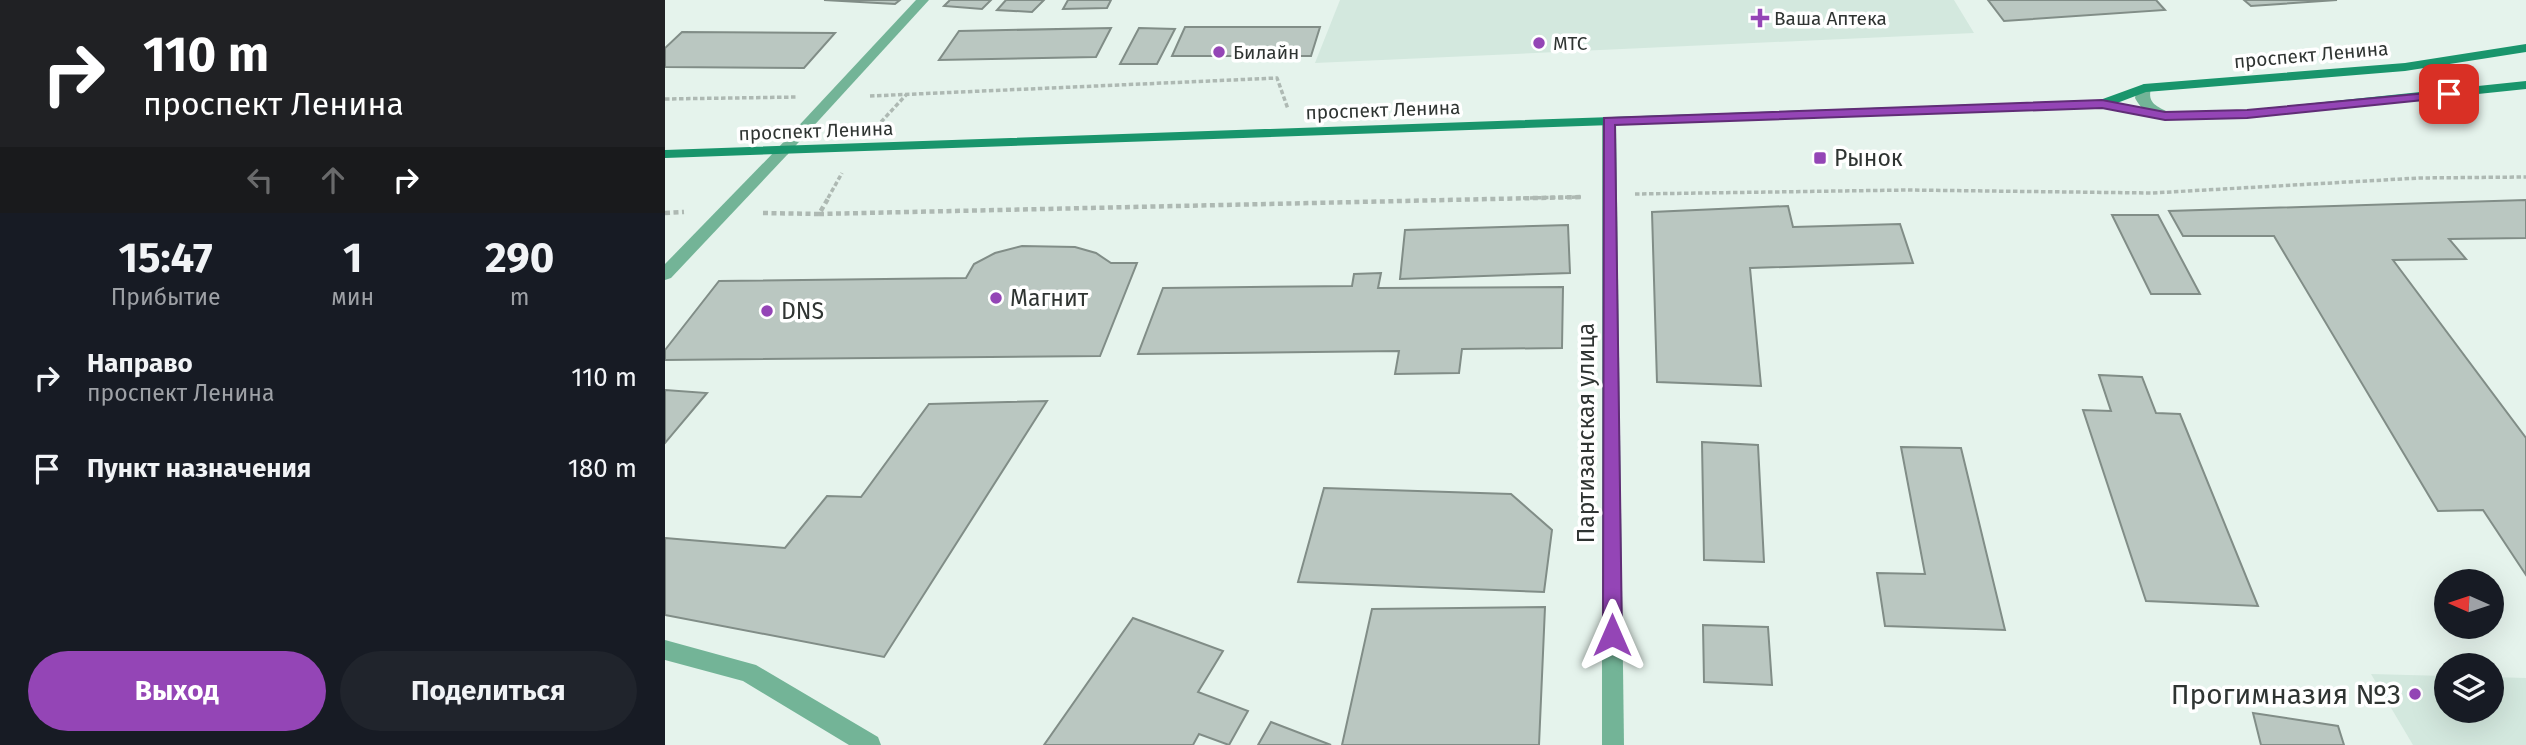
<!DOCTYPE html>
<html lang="ru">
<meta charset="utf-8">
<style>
body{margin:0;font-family:"Fira Sans",sans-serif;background:#20242c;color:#f1f3f6;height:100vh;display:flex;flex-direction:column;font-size:26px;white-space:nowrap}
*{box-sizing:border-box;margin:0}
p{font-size:23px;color:#9ea1a6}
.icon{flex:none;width:38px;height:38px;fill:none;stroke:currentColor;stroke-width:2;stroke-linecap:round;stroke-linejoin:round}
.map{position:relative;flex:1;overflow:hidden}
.panel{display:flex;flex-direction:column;background:#171b24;width:665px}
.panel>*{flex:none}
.guide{background:#202124;color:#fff;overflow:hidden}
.needle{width:46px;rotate:273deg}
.tools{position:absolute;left:1769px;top:569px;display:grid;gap:14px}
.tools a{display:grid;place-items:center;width:70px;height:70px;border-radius:50%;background:#171b24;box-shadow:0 7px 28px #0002;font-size:35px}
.pin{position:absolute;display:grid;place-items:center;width:60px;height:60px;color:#fff;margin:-30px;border-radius:14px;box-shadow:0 4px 10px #0006}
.me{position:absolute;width:77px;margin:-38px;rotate:0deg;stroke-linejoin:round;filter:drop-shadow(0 0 5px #0008)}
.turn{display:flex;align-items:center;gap:24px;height:147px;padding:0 28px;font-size:32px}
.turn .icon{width:91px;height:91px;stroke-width:2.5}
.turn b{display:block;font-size:49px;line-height:60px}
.lanes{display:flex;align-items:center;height:66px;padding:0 28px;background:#0003;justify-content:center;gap:35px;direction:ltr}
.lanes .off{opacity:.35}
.eta{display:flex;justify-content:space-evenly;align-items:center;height:119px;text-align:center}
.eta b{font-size:42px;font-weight:700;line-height:49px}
.action{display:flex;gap:14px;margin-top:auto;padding:14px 28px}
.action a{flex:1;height:80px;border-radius:42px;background:#9445b6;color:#fff;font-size:28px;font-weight:700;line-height:80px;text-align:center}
.action a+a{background:#20242c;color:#f1f3f6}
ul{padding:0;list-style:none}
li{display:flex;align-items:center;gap:21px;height:91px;padding:0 28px}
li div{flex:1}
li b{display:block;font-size:26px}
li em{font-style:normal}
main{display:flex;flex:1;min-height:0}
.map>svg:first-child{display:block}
.built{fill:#d3e8de}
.building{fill:#bac7c1;stroke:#818d87;stroke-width:2}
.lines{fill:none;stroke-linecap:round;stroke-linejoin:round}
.path-far1{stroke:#aeb9b3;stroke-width:3.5;stroke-dasharray:4.5 2.5;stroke-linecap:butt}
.path{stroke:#aeb9b3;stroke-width:4.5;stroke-dasharray:5 3.5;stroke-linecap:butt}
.service{fill:#73b497;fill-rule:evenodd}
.minor{fill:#73b497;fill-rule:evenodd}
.tertiary{fill:#73b497;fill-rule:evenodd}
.secondary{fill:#19956c;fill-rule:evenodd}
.route{fill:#9445b6;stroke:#602d76;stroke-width:2}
.poi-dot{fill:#9445b6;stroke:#fff;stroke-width:2.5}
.labels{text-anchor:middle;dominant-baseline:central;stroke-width:7;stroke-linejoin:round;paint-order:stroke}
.far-poi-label{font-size:19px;fill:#2f3432;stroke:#fff;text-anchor:start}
.far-street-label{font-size:19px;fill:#2f3432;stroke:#fff}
.poi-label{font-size:23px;fill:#2f3432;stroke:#fff;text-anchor:start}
.street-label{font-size:23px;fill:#2f3432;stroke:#fff}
.near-poi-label{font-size:28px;fill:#2f3432;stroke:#fff;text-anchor:end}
</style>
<main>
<section class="panel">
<div class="guide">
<div class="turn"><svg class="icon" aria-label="right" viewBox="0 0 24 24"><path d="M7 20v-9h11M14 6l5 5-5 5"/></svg><div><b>110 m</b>проспект Ленина</div></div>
<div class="lanes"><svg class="icon off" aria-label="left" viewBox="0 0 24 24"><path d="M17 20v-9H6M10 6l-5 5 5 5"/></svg><svg class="icon off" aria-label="ahead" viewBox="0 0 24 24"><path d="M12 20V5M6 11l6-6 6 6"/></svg><svg class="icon" aria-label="right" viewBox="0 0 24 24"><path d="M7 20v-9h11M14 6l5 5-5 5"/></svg></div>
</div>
<div class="eta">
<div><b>15:47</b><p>Прибытие</p></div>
<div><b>1</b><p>мин</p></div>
<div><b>290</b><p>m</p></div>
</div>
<ul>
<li><svg class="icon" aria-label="right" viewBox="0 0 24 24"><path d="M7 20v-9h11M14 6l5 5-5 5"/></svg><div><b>Направо</b><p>проспект Ленина</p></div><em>110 m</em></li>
<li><svg class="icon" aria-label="arrive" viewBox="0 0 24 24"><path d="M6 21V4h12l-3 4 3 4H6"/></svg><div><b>Пункт назначения</b></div><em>180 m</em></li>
</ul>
<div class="action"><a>Выход</a><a>Поделиться</a></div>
</section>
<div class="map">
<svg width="1861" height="745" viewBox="0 0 1861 745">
<rect width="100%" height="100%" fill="#e5f3ec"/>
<!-- built -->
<g class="built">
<polygon points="675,0 1289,0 1309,33 650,63"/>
<polygon points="1706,674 1781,676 1782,710 1827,710 1827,677 1861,678 1861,745 1748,745"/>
</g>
<!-- building -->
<g class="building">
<polygon points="159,0 235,0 230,4"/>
<polygon points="285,0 326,0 317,9 279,6"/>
<polygon points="341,0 379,0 367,12 332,10"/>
<polygon points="403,0 446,0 442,8 398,9"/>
<polygon points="1323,0 1491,0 1500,10 1339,21"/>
<polygon points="1579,0 1672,0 1586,6"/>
<polygon points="520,27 655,27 646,56 507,56"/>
<polygon points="446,28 431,57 274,60 294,31"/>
<polygon points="474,28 510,29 492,64 455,64"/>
<polygon points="17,32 170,33 139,68 0,67 0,48"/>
<polygon points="1861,200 1861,238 1784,239 1801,259 1728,260 1861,438 1861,575 1818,510 1773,511 1609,236 1518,236 1504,211"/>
<polygon points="1123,206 1128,227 1235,224 1248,263 1085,268 1096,386 992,382 987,212"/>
<polygon points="1447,215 1493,215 1535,294 1486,294"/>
<polygon points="903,225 905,273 735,279 740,230"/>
<polygon points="357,246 410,247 431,253 446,263 472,263 435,356 0,360 0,350 54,281 301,278 309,264 330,253"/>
<polygon points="716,273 713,288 898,287 897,348 797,349 794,373 730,374 734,351 473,354 498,288 687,286 689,274"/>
<polygon points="1434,375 1477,377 1491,413 1515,414 1593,606 1481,601 1418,410 1446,411"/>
<polygon points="0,390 42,393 0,443"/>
<polygon points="382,401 219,657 0,615 0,538 120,548 162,496 196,497 264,404"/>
<polygon points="1037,442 1093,445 1099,562 1039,560"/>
<polygon points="1236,447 1296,448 1340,630 1220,626 1212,573 1260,574"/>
<polygon points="659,488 846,494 887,530 879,592 633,582"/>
<polygon points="880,607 874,745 677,745 707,609"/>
<polygon points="468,618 558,651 533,692 583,711 564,745 534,734 528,745 379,745"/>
<polygon points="1038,625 1103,627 1107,685 1039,682"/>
<polygon points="1588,713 1673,726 1679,745 1596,745"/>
<polygon points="606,722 666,745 593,745"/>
</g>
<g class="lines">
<!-- path-far1 -->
<g class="path-far1">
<polyline points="205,96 612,78 623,109"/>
<polyline points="0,99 133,97"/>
<polyline points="216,122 241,95"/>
<polyline points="970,194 1242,190 1487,193 1754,178 1861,177"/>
<polyline points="163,198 177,173"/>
<polyline points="858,198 916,197"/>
</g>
<!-- path -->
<g class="path">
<polyline points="0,213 19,212"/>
<polyline points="98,213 154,214 164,197"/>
<polyline points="154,214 916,197"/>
</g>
<!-- service -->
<path class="service" d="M1479 84 1486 88C1482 104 1492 106 1505 113V119C1490 121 1476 110 1470 98L1472 88Z"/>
<!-- minor -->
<g class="minor">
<polygon points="944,117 951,121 959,745 937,745 937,121"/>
<polygon points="117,148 124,152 122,155 6,278 0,280 0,264 112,149"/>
<polygon points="0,640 91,665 213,737 216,745 184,745 78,681 0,660"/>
</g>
<!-- tertiary -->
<polygon class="tertiary" points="251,0 264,0 122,155 112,155 112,149"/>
<!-- secondary -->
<polygon class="secondary" points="1861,44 1861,52 1740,71 1481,92 1452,103 1500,112 1582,110 1861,81 1861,89 1582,118 1500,120 1437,108 0,158 0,150 1435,100 1479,84 1740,63"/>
</g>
<!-- route -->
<polygon class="route" points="1784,91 1790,94 1788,97 1582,118 1500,120 1437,108 950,125 957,635 954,641 947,644 941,641 938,635 939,118 1437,100 1500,112 1582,110"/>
<!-- markers -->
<g class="poi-dot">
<path d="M1091.5 7.5h7v7h7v7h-7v7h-7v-7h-7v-7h7z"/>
<circle cx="874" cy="43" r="7"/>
<circle cx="554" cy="52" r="7"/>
<rect x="1148" y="151" width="14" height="14" rx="3.5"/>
<circle cx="331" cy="298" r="7"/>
<circle cx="102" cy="311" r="7"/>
<circle cx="1750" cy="694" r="7"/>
</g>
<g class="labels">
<!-- far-poi labels -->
<g class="far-poi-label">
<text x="1109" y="18">Ваша Аптека</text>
<text x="888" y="43">МТС</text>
<text x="568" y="52">Билайн</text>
</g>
<!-- far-street labels -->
<g class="far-street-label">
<text transform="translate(1646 55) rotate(-5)">проспект Ленина</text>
<text transform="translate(718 110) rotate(-2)">проспект Ленина</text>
<text transform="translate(151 131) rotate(-2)">проспект Ленина</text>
</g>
<!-- poi labels -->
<g class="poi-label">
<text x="1169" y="158">Рынок</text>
<text x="345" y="298">Магнит</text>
<text x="116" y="311">DNS</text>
</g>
<!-- street labels -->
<g class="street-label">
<text transform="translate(921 433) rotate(-90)">Партизанская улица</text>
</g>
<!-- near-poi labels -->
<g class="near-poi-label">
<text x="1736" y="694">Прогимназия №3</text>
</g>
</g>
</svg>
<div class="tools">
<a><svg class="needle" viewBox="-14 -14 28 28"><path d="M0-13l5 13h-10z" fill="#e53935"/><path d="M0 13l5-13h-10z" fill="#9ea1a6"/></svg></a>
<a><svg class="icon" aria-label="layers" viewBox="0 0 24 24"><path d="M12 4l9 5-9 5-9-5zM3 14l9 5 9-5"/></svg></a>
</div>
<div class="pin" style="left:1784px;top:94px;background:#d93025"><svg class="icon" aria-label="arrive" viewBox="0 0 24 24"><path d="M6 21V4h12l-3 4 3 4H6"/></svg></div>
<svg class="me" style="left:947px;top:635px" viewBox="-20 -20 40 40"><path d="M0-17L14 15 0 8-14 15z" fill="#9445b6" stroke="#fff" stroke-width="4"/></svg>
</div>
</main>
